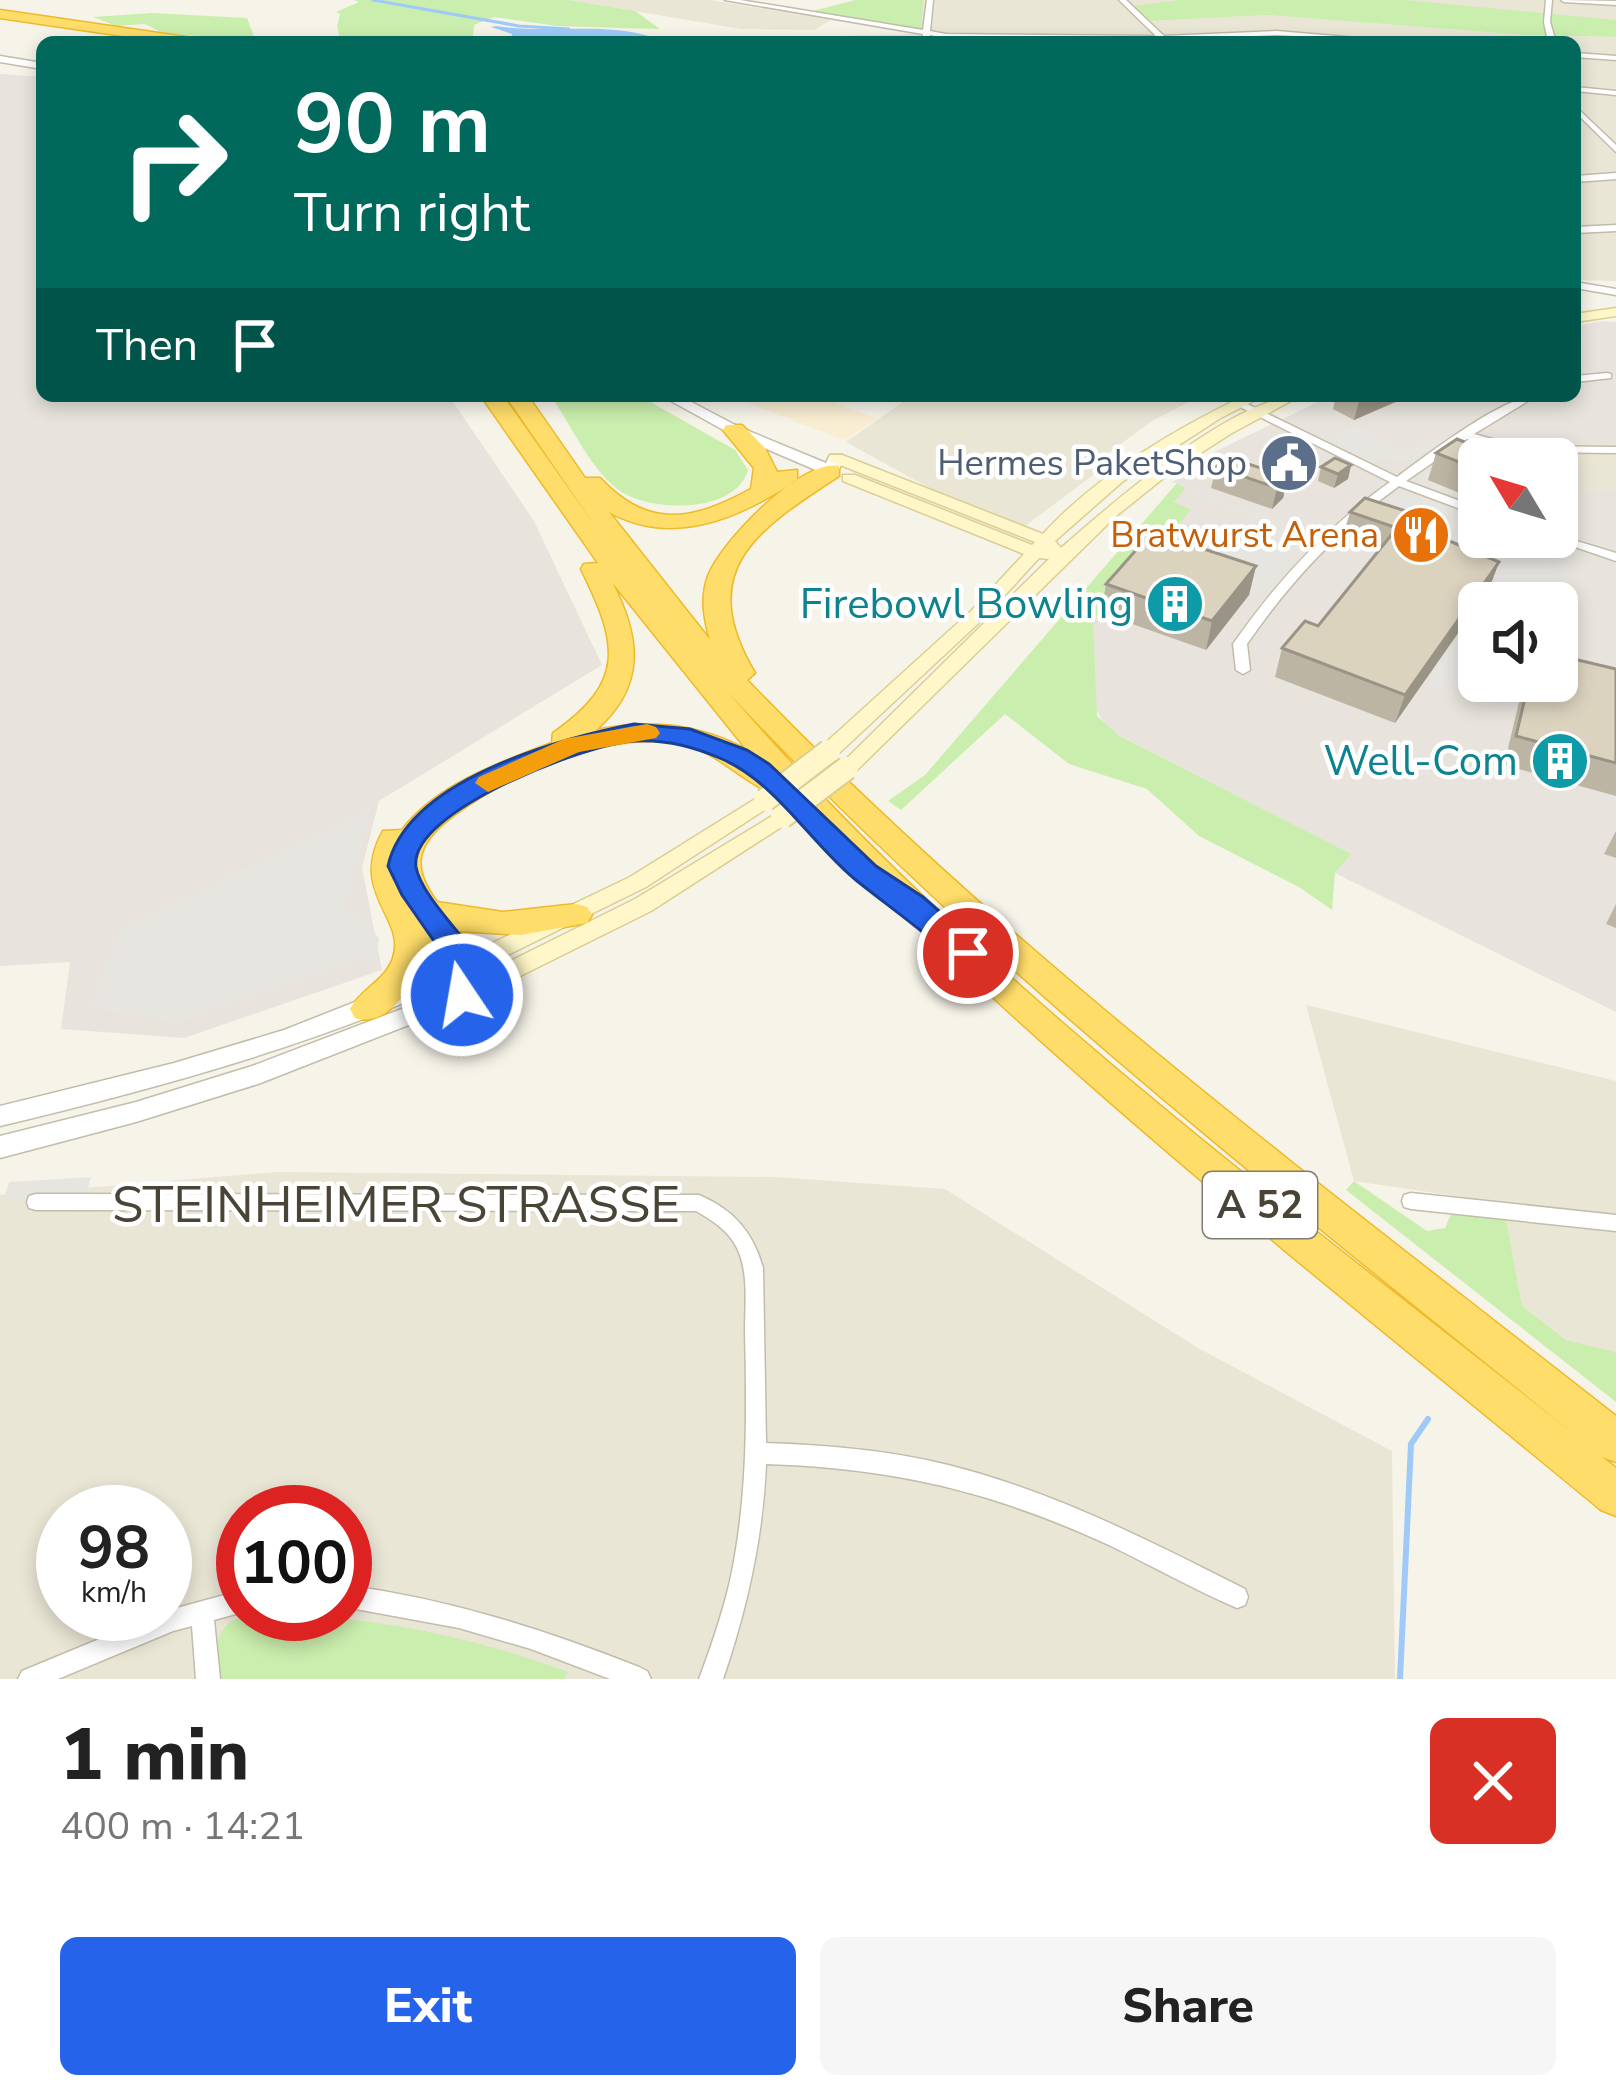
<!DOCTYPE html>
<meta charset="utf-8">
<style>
body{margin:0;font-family:"Nunito Sans",sans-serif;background:#f6f6f6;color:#222;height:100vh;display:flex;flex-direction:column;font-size:45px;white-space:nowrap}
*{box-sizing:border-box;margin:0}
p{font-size:39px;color:#767676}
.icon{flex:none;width:66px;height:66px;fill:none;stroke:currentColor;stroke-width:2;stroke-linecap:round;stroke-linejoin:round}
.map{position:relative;height:1679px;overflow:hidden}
.side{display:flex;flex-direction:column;background:#fff;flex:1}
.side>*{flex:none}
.banner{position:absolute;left:36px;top:36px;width:1545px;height:366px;border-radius:18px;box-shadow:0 6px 18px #0003;background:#00695c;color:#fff;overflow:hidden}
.needle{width:78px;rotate:308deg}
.fabs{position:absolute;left:1458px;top:438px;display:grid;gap:24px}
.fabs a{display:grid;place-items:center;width:120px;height:120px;border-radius:18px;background:#fff;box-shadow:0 6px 18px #0003;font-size:60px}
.speed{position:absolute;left:36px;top:1485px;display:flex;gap:24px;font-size:60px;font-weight:700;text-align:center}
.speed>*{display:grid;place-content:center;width:156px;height:156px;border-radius:50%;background:#fff;box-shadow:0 6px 18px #0003;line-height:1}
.speed small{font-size:30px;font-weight:400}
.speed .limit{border:18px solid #d22;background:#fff;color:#111}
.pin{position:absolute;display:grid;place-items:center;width:102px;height:102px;color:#fff;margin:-51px;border:6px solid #fff;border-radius:50%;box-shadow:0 3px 12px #0007}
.me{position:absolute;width:132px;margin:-66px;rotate:348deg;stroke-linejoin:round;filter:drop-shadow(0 0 9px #0008)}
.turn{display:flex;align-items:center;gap:42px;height:252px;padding:0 60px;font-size:54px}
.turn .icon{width:156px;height:156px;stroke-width:2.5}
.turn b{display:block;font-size:84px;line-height:102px}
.then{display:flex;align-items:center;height:114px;padding:0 60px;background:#0003;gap:24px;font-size:45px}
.round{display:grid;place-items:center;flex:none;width:126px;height:126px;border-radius:18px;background:#f6f6f6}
.overview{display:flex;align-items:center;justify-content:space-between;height:204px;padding:0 60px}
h1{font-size:72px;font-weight:800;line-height:90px}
.primary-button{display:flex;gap:24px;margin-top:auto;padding:24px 60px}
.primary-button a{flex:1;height:138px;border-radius:18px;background:#2563eb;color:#fff;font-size:48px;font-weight:800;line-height:138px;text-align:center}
.primary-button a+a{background:#f6f6f6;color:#222}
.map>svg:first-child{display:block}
.residential{fill:#eae6d6;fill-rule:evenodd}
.commercial{fill:#f9edd2}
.industrial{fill:#e8e4dd;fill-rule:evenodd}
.green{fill:#caeead}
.parking{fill:#e7e5e0}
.water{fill:#9fcaf8}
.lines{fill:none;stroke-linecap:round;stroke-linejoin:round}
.stream-far1{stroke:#9fcaf8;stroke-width:3}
.stream{stroke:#9fcaf8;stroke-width:6}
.minor-casing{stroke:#c2bcaa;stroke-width:3}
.tertiary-casing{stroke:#c2bcaa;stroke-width:3}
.secondary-casing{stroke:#dacf93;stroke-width:3}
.motorway-casing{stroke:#eeba2a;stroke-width:3}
.minor{fill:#fff;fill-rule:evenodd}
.tertiary{fill:#fff;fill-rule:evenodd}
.secondary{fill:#fff7c9;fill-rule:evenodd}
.motorway{fill:#ffdd6a;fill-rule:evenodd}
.secondary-bridge-casing{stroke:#dacf93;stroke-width:26;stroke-linecap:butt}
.secondary-bridge{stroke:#fff7c9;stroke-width:22}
.wall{fill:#bdb5a4}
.shaded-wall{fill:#9a9486}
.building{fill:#dcd3bf;stroke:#9a9486;stroke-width:3}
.route{fill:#2563eb;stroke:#184099;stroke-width:3}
.slow{fill:#f59e0b}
.labels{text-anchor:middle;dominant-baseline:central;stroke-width:9;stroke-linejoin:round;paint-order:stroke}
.far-service-label{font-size:36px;fill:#4e5e75;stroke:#fff;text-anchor:end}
.far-food-label{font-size:36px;fill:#c56008;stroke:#fff;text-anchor:end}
.shield{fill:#fff;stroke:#807c72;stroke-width:3}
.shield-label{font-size:39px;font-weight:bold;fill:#4a4436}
.culture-label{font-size:42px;fill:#0d838f;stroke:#fff;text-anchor:end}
.near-street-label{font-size:51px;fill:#4a4436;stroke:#fff}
</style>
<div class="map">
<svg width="1616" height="1679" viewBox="0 0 1616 1679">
<rect width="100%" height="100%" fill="#f6f3e8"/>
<!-- residential -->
<g class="residential">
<polygon points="569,0 710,0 831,20 814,30 741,29"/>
<polygon points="923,0 1179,0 1183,3 1137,6 1151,21 1268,15 1527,35 1616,37 1616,281 1575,280 1575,42 836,42 836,36 918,34"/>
<polygon points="1407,0 1616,0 1616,20 1553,16"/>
<polygon points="911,396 1200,396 1152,421 1103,457 1105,466 1025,526 933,490 846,442"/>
<polygon points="1508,444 1616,445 1616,490 1557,489 1557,459 1516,459"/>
<polygon points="1306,1005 1616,1081 1616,1352 1566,1340 1522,1306 1503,1203 1354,1181"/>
<path d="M277 1172 776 1177 945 1189 1198 1348 1392 1451 1395 1679H0V1195ZM63 1512H165V1614H63ZM243 1512H345V1614H243Z"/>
</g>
<!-- commercial -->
<polygon class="commercial" points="730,396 818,396 877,419 844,440"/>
<!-- industrial -->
<g class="industrial">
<polygon points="0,74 42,77 42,396 449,396 534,521 602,665 379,801 362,868 382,970 184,1038 61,1029 70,962 0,966"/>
<path d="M1603 321 1616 322V445L1510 444 1516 459H1479V537H1557V489L1616 490V1012L1335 873 1350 854 1107 729 1093 703V621L1190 510 1174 503 1178 493 1177 483 1172 482 1210 454 1330 396H1575V326ZM1479 603H1557V681H1479Z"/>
</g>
<!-- green -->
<g class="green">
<polygon points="354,0 569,0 635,11 660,29 557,26 494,17 474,25 473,36 483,42 341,42 337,26 340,14 336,12 359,2"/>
<polygon points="855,0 923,0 921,29 813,11"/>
<polygon points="1179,0 1407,0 1616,20 1616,37 1527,35 1268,15 1151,21 1134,6"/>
<polygon points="152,13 247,18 256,42 163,33 145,24 116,26 93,17"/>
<path d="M551 396H640L735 450 748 470C735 515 647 513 616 488 589 466 571 425 551 396Z"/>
<polygon points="1177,483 1185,488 1174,502 1191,510 1093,621 1097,716 1118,735 1351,854 1335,873 1332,910 1299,887 1199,836 1147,789 1069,764 1005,714 901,810 888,801 925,775"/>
<polygon points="1354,1181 1427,1231 1445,1228 1452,1212 1506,1219 1522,1306 1566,1340 1616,1352 1616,1402 1346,1190"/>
<path d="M255 1614C366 1615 464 1634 568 1672L564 1679H220C215 1643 213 1621 255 1614Z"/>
</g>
<!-- parking -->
<g class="parking">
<polygon points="1355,425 1402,450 1432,437 1442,441 1413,461 1369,459 1327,438"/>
<polygon points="1190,487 1281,520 1284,529 1312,539 1261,597 1151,559 1174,534 1182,537 1188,531 1246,551 1272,525 1192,495"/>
<polygon points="1402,492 1479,517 1479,537 1537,537 1577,554 1557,605 1529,603 1532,598 1495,585 1497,581 1446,563 1360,523"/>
<polygon points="1479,606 1479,681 1523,681 1517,709 1426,684"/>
<polygon points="371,805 344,911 359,911 379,939 376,956 179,1023 88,1008 119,930"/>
<polygon points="91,1177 86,1195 3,1201 9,1182"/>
</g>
<!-- water -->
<path class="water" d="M496 26C551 35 616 19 664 42H511L512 34 491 27Z"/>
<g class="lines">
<!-- stream-far1 -->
<polyline class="stream-far1" points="373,0 519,26 569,29"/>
<!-- stream -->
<polyline class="stream" points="1400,1679 1411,1444 1428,1419"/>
<defs>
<g id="minor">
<polygon points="725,0 740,0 923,30 927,0 933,0 930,31 946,34 1156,36 1119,0 1126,0 1164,36 1277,31 1405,42 1277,35 1162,40 946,38 930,35 926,41 922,39 923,34"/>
<polygon points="1546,0 1552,0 1550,22 1556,42 1548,42 1544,22"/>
<polygon points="1561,0 1616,1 1616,5 1564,2"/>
<polygon points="1575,53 1616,56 1616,60 1575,57"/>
<polygon points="1575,87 1616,91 1616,95 1575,91"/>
<polygon points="1575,106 1616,145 1616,152 1575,112"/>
<polygon points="1616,173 1616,179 1575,182 1575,176"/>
<polygon points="1616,225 1616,231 1575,233 1575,227"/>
<polygon points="1575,282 1616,289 1616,295 1575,288"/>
<polygon points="1607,373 1611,374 1611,378 1575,382 1575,376"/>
<path d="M1218 396H1231L1397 477C1427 455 1503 396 1536 396L1474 434 1518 446 1616 447V453L1518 452 1467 439 1406 481 1479 508V516L1399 486C1338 530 1289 583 1247 644L1250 670 1243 674 1236 670 1233 644C1277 581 1327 527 1390 482Z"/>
<polygon points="1557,535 1616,553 1616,561 1546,537 1557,537"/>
<polygon points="1411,1193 1616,1215 1616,1231 1411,1209 1404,1207 1402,1201 1404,1195"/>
<path d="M36 1194 699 1195C734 1210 753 1232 763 1268L766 1443C828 1445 888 1450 948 1465 1053 1491 1150 1541 1245 1589L1248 1597 1245 1605 1237 1608C1195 1590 1154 1567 1113 1547 995 1492 895 1468 766 1464 763 1538 747 1609 723 1679H699C711 1647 722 1615 730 1581 748 1499 747 1414 745 1331 745 1305 749 1272 737 1248 729 1231 712 1220 696 1211L36 1210 29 1208 27 1202 29 1196Z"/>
<path d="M345 1585C448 1599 543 1629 639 1667L647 1671 651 1679H610L531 1649 459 1628 345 1607Z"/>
<polygon points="243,1590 243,1612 214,1620 220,1679 196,1679 192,1626 173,1631 58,1679 18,1679 22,1671 160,1614 165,1614 173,1609"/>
</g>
<g id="tertiary">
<polygon points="0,56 42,63 42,69 0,62"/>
<polygon points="662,396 680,396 739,427 826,463 830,455 842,455 844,458 837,474 831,476 825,474 729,433"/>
<path d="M456 962 464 965 467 971 464 977C315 1045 159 1088 0 1126V1106L174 1063 284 1030Z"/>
<polygon points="462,986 470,989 474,995 470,1001 258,1084 136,1122 0,1158 0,1136 136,1102 252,1066"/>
</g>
<g id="secondary">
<polygon points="1616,308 1616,316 1575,322 1575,314"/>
<path d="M1244 396H1263L1219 419 1122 482 1055 541 1061 548C1111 504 1235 396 1300 396L1232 433 1171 472 1115 517 854 773H840L837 768 1049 559 1039 558 984 618 836 756H822L819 751 822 746 972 610 1024 554 843 481V475H855L1032 545 1035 542 830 461V455H842L1043 534C1096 476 1173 430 1244 396Z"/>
<polygon points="765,793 775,800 772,805 646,887 475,971 459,971 456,965 459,959 630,877"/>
<polygon points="782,810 789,812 792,817 789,822 651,911 470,1001 454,1001 450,995 454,989 635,899"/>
</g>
<g id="motorway">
<polygon points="0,10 193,38 200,42 164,42 0,18"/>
<path d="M481 396H503L595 526 506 396H528L585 478H600C649 530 692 521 751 489L754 468 723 430 726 425H742L765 448 777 472 797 470V480C741 517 674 548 609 512L710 640C704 619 700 598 708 576 721 542 801 459 839 466V476C756 530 694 570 755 673L747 680C1010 954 1318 1182 1616 1416V1462L1602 1457 1616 1468V1516L1601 1510C1323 1280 1034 1057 786 794 765 800 724 759 699 749 623 720 502 775 443 824 413 850 415 872 437 902L503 912 576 904 587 907 592 915 587 923 520 935 459 931 483 965 474 1004C449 1012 435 988 420 971 407 994 384 1027 355 1018L350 1009C361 989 386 980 393 958 407 918 348 893 383 831L402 830C436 785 501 762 552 743L553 733C627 682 618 643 581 569L584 564 598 563ZM612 582 747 750C700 724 648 719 596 730 646 686 641 638 612 582ZM727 691C983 966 1283 1198 1575 1435 1282 1202 971 976 727 691Z"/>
</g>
</defs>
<!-- minor casing -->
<use href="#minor" class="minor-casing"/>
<!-- tertiary casing -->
<use href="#tertiary" class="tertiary-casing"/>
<!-- secondary casing -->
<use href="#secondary" class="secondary-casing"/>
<!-- motorway casing -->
<use href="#motorway" class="motorway-casing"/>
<!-- minor -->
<use href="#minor" class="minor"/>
<!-- tertiary -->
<use href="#tertiary" class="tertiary"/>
<!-- secondary -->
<use href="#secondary" class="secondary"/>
<!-- motorway -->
<use href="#motorway" class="motorway"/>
<defs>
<g id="secondary-bridge">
<polyline points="765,800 829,751"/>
<polyline points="782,817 847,768"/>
</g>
</defs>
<!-- secondary-bridge casing -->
<use href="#secondary-bridge" class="secondary-bridge-casing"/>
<!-- secondary-bridge -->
<use href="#secondary-bridge" class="secondary-bridge"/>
</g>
<!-- wall -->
<g class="wall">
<polygon points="1336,396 1432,396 1417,402 1408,397 1354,420 1333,409"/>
<polygon points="1436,453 1499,456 1497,459 1479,459 1479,501 1428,480"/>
<polygon points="1308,458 1306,465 1288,476 1272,468 1274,461"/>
<polygon points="1351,465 1348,479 1334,488 1318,481 1321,467"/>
<polygon points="1216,467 1288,477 1283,498 1272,509 1211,488"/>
<polygon points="1350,512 1434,520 1430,533 1499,562 1489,589 1395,723 1275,677 1282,648 1318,626 1378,552 1342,539"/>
<polygon points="1256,566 1249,595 1206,650 1101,613 1106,584"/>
<polygon points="1616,669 1616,796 1504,765 1524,681 1557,681"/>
<polygon points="1616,831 1616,858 1604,854"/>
<polygon points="1616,904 1616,928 1606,924"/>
</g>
<!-- shaded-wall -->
<g class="shaded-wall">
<polygon points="1365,396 1408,396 1354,420 1360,398"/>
<polygon points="1308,458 1306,465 1288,476 1290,469"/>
<polygon points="1351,465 1348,479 1334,488 1338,474"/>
<polygon points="1288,477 1283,498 1272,509 1277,488"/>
<polygon points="1499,562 1489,589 1395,723 1405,695"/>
<polygon points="1256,566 1249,595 1206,650 1212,621"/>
</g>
<!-- building -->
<g class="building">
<polygon points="1457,439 1499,456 1495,459 1479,459 1479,470 1436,453"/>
<polygon points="1291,451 1308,458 1290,469 1274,461"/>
<polygon points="1227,457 1288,477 1277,488 1216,467"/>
<polygon points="1335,458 1351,465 1338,474 1321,467"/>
<polygon points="1365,498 1434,520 1426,531 1499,562 1405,695 1282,648 1305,621 1318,626 1397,528 1350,512"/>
<polygon points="1152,532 1256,566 1212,621 1106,584"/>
<polygon points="1557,655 1616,669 1616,763 1516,736 1529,681 1557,681"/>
</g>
<!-- route -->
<path class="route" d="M634 724 690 729 747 750 769 764 876 866 923 897 978 945 982 953 978 961H957C925 932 891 908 857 881 812 845 777 783 722 759 695 747 665 739 634 741 589 743 408 811 416 867 421 896 467 938 482 965L472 1003H451L447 995 452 967 402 895 388 866C407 780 558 739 634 724Z"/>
<!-- slow -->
<polygon class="slow" points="647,724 656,727 660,733 656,738 579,752 488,792 475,783 479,777 564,739"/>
<!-- icons -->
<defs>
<symbol id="civic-disc" viewBox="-11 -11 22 22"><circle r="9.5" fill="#5c6f8a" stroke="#fff"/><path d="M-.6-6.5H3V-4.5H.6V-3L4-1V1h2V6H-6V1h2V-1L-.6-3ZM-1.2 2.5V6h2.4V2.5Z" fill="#fff"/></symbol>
<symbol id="restaurant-disc" viewBox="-11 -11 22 22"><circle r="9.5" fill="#e8710a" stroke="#fff"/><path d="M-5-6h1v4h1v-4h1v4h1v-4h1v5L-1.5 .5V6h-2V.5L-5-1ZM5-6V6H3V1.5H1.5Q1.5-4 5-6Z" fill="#fff"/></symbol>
<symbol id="building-disc" viewBox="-11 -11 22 22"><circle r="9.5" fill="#0f9aa8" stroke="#fff"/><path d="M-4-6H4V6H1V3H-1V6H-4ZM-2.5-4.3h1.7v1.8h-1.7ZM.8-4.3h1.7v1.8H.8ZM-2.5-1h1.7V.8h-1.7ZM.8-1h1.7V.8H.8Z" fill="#fff"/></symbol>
</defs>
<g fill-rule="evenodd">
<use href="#civic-disc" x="1256" y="430" width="66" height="66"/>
<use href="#restaurant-disc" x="1388" y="502" width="66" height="66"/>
<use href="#building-disc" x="1142" y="571" width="66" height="66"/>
<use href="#building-disc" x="1527" y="728" width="66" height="66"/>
</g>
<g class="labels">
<!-- far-service labels -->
<g class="far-service-label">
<text x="1247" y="463">Hermes PaketShop</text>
</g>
<!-- far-food labels -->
<g class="far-food-label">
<text x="1379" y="535">Bratwurst Arena</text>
</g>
<!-- shield labels -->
<rect class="shield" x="1203" y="1172" width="114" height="66" rx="9"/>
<g class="shield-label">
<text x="1260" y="1205">A 52</text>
</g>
<!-- culture labels -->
<g class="culture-label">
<text x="1133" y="604">Firebowl Bowling</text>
<text x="1518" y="761">Well-Com</text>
</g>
<!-- near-street labels -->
<g class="near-street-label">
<text x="396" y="1205">STEINHEIMER STRASSE</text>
</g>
</g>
</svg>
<div class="fabs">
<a><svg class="needle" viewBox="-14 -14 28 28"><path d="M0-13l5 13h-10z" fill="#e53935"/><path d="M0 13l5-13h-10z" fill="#767676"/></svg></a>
<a><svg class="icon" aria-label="sound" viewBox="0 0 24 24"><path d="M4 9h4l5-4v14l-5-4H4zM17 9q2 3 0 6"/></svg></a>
</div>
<div class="speed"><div>98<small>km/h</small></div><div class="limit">100</div></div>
<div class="pin" style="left:968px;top:953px;background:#d93025"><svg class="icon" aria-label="arrive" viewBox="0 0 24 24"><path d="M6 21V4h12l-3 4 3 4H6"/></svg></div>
<svg class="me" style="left:462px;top:995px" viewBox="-20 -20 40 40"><circle r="17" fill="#2563eb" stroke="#fff" stroke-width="3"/><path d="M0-11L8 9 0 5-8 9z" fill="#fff"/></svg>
<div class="banner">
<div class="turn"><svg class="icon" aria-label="right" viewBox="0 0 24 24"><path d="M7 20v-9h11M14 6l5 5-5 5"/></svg><div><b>90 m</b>Turn right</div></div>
<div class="then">Then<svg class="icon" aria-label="arrive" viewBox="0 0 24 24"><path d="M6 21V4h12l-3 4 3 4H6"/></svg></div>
</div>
</div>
<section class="side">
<div class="overview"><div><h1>1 min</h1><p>400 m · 14:21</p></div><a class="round" style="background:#d93025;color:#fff"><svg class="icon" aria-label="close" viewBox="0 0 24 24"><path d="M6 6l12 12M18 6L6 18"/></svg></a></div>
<div class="primary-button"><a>Exit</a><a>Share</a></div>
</section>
